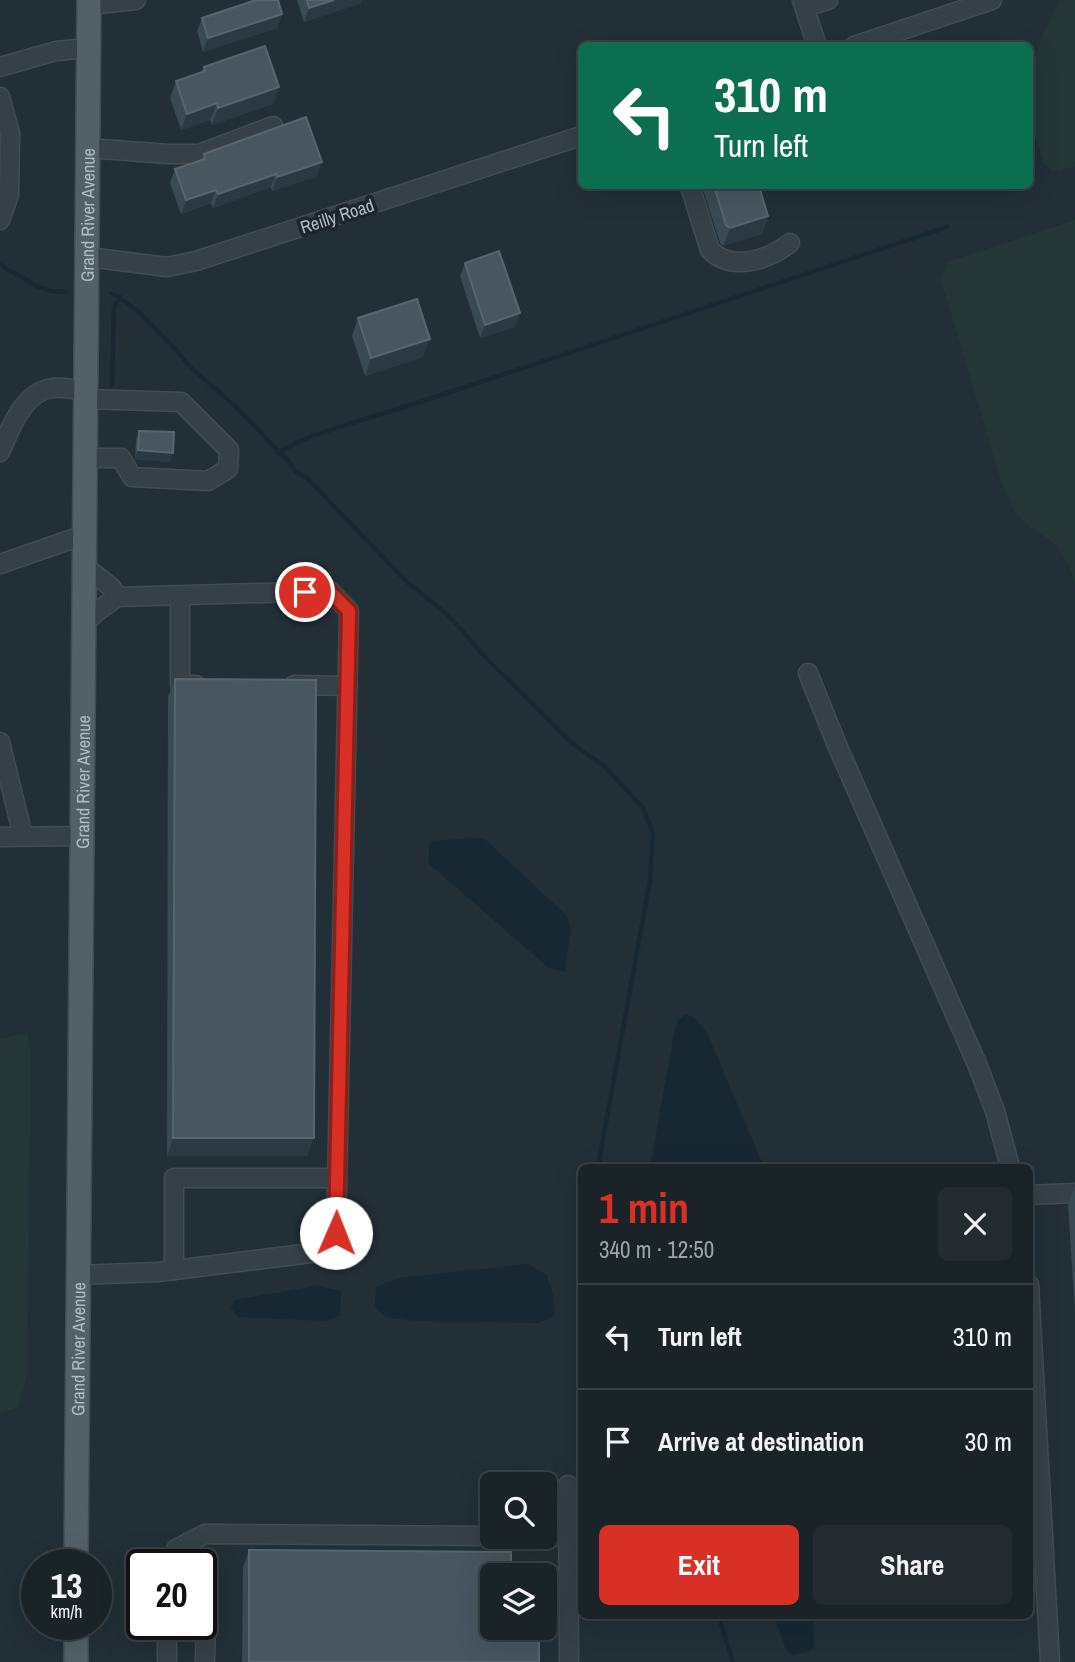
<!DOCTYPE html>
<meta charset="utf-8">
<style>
body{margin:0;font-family:"Archivo Narrow",sans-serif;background:#232b30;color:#f1f3f6;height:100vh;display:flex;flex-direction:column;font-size:26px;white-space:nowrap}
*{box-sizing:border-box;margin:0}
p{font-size:23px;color:#9fa4a8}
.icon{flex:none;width:38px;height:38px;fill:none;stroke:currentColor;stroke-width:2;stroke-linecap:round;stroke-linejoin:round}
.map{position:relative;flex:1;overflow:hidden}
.drawer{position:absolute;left:578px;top:1164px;width:455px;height:455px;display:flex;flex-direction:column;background:#1a2328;border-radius:10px;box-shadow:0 7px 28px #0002,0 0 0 2px #384045}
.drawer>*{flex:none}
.banner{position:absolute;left:578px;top:42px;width:455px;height:147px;border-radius:10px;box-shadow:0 7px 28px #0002,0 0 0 2px #384045;background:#0b6e4f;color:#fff;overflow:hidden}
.fabs{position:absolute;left:480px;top:1472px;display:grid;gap:14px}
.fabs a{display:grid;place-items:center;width:77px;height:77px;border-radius:10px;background:#1a2328;box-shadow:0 7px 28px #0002,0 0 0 2px #384045;font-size:35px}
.speed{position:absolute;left:21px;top:1549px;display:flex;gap:14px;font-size:35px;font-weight:700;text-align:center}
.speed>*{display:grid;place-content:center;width:91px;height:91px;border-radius:50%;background:#1a2328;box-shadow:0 7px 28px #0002,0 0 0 2px #384045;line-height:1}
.speed small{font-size:18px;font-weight:400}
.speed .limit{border:4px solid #111;border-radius:10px;background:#fff;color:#111}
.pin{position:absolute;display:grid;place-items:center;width:60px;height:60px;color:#fff;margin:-30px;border:4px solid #fff;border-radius:50%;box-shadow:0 2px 7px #0007}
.me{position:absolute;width:77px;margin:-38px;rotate:1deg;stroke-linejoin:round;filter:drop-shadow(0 0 5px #0008)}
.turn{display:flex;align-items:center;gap:24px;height:147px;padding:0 21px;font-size:32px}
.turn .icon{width:91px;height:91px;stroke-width:2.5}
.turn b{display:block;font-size:49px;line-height:60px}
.round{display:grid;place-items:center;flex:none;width:74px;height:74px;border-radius:10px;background:#232b30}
.summary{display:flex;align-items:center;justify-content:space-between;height:119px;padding:0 21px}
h1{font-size:42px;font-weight:700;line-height:52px;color:#d93025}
.primary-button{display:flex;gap:14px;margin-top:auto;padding:14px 21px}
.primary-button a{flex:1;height:80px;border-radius:10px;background:#d93025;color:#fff;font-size:28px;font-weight:700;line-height:80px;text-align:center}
.primary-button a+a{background:#232b30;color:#f1f3f6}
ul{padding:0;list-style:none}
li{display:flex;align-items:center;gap:21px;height:105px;padding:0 21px;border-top:2px solid #384045}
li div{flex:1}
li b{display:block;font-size:26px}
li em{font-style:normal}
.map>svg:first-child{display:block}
.green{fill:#243736}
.water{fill:#172833}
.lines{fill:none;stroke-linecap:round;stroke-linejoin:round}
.stream{stroke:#172833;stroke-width:4.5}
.minor-casing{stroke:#424c53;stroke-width:21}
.major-casing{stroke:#424c53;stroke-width:26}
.minor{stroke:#354047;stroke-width:18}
.major{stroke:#536067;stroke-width:23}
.wall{fill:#3a4a52}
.shaded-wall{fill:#2b3a42}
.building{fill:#47565f;stroke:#57666e;stroke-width:2}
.route-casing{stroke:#8d1f18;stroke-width:18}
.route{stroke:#d93025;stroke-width:12}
.labels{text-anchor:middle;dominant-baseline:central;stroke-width:7;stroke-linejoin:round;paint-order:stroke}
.street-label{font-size:18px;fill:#b0bcc3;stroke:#1b252b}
</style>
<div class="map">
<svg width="1075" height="1662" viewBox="0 0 1075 1662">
<rect width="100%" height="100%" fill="#222f36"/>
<!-- green -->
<g class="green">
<polygon points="1060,0 1075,0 1075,166 1060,171 1051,171 1044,164 1029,116 1029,87 1034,61 1044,30"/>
<polygon points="1075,220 1075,586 1069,565 1054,543 1030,527 1014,511 1001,481 941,280 947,262"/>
<polygon points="27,1033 31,1050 27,1373 19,1407 0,1413 0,1039"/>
</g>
<!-- water -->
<g class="water">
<polygon points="473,838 486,840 566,915 571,928 565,972 549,968 428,863 430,841"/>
<polygon points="685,1015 694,1017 707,1033 764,1167 650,1167 675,1028 678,1020"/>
<polygon points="528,1264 547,1275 553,1295 555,1315 539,1323 415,1321 385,1317 375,1306 376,1287 398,1278"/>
<polygon points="317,1286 341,1291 340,1315 327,1321 238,1317 231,1308 234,1300"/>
<polygon points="774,1615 813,1615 814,1646 809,1652 792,1655 786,1650"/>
</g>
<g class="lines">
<!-- stream -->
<g class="stream">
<polyline points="0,265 39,287 50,291 65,292"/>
<polyline points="112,293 137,310 177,351 191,368 234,405 290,463 295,471 307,478 407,582 448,615 488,660 573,744 605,767 643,808 653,833 650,880 598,1167"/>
<polyline points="112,385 114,307 120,297"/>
<path d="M278 453C301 438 327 431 352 423 386 413 420 402 453 391 618 337 783 281 947 227"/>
<polyline points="718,1615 733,1662"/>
</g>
<defs>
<g id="minor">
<polyline points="802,0 817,46"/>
<polyline points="89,5 136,0"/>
<polyline points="805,7 828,0"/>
<polyline points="854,46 992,0"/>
<polyline points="0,67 56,51 88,48"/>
<polyline points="0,97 10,133 9,195 0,220"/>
<polyline points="88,148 168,154 199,154 273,126"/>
<path d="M690 186 710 250C732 272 768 260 790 243"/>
<polyline points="88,257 167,267 196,261 581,136"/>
<path d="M0 452C11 428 22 393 52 388 62 387 76 390 86 390"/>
<polyline points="85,458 121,458 132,477 208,481 228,469 229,450 181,402 86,399"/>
<polyline points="0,564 84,535"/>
<polyline points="83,565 112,588 117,597"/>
<polyline points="180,596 180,685 196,685"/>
<polyline points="808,673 837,745 977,1064 995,1111 1010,1167"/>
<polyline points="294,685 348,686"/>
<polyline points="0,742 23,836"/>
<polyline points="0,837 82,836"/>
<polyline points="1029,1195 1075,1193"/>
<polyline points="174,1270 174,1178 337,1178"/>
<polyline points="78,1275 158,1272 319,1252 336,1233 349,611 330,591 117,597 95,613 83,625"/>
<polyline points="1029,1285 1050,1662"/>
<polyline points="568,1485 569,1662"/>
<polyline points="543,1536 569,1537"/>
<polyline points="173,1564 176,1549 205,1534 492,1536"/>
<polyline points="167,1662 167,1624"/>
<polyline points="205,1662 206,1622"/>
</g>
<g id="major">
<path id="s1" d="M76 1564 89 0"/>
<polyline points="76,1662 76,1624"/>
</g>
</defs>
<!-- minor casing -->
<use href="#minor" class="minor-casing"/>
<!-- major casing -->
<use href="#major" class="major-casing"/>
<!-- minor -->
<use href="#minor" class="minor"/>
<!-- major -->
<use href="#major" class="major"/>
</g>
<!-- wall -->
<g class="wall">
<polygon points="297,0 362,0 361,3 304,22"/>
<polygon points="282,14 277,28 203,52 197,31 202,18"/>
<polygon points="204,67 279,87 273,104 212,125 210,120 181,130 170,98 176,81 202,72"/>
<polygon points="204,154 317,176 272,191 271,187 213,208 211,203 181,214 170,183 175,169 201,160"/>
<polygon points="702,186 759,186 768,216 762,234 723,246 720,243"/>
<polygon points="465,263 515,327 480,338 460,276"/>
<polygon points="358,318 423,357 365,376 352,336"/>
<polygon points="139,431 170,462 135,459 136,440"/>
<polygon points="175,679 307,1156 167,1156 168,697"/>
<polygon points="1074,1187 1075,1187 1075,1312 1068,1205"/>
<polygon points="249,1550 492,1628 539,1662 242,1662 243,1568"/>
</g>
<!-- shaded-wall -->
<g class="shaded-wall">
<polygon points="334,0 362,0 361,3 304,22 309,8"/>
<polygon points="282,14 277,28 203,52 208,38"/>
<polygon points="279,87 273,104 212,125 218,108"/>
<polygon points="217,103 210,120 181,130 187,114"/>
<polygon points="322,162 317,176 272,191 277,177"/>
<polygon points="276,174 271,187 213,208 218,194"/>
<polygon points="216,190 211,203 181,214 186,200"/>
<polygon points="768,216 762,234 723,246 730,228"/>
<polygon points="520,313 515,327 480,338 485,325"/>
<polygon points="430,339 423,357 365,376 371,358"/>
<polygon points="138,450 173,453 170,462 135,459"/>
<polygon points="173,1138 314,1138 307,1156 167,1156"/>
</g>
<!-- building -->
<g class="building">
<polygon points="256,0 278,0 282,14 208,38 202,18"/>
<polygon points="307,0 334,0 309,8"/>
<polygon points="265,46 279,87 218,108 217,103 187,114 176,81 205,71 204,67"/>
<polygon points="306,117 322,162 277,177 276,174 218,194 216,190 186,200 175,169 205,159 204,154"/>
<polygon points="714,186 759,186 768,216 730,228 726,225"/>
<polygon points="499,251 520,313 485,325 465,263"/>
<polygon points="417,299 430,339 371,358 358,318"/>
<polygon points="139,431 174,432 173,453 138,450"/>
<polygon points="175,679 316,680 314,1138 173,1138"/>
<polygon points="249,1550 511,1552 511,1575 492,1575 492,1628 539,1628 539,1662 249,1662"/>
</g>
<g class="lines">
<defs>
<polyline id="route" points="305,592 330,592 349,611 336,1233"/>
</defs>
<!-- route casing -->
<use href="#route" class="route-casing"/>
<!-- route -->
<use href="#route" class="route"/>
</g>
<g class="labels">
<!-- street labels -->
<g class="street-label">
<text stroke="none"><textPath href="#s1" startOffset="1349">Grand River Avenue</textPath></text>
<text transform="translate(337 216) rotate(-18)">Reilly Road</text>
<text stroke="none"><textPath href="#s1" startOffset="782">Grand River Avenue</textPath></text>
<text stroke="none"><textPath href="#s1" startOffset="215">Grand River Avenue</textPath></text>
</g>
</g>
</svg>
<div class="fabs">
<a><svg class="icon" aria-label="search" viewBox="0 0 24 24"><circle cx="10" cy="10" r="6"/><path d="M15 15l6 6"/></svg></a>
<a><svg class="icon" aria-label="layers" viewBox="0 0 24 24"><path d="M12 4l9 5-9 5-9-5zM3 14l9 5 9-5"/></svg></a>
</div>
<div class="speed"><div>13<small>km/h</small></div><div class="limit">20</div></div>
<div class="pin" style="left:305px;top:592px;background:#d93025"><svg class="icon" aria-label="arrive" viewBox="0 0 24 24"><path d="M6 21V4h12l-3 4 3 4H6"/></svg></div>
<svg class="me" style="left:336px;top:1233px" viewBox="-20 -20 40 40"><circle r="19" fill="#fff"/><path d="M0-13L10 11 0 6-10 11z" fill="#d93025"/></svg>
<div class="banner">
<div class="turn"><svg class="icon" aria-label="left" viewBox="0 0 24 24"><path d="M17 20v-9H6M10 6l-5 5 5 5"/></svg><div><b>310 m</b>Turn left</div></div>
</div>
<section class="drawer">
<div class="summary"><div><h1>1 min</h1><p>340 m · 12:50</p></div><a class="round"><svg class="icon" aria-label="close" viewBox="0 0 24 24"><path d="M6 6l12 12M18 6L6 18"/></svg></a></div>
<ul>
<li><svg class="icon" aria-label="left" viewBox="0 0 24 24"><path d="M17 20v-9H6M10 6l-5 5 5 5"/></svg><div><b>Turn left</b></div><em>310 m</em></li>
<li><svg class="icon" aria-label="arrive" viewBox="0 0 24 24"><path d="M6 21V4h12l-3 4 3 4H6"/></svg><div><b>Arrive at destination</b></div><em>30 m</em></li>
</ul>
<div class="primary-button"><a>Exit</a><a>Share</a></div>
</section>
</div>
